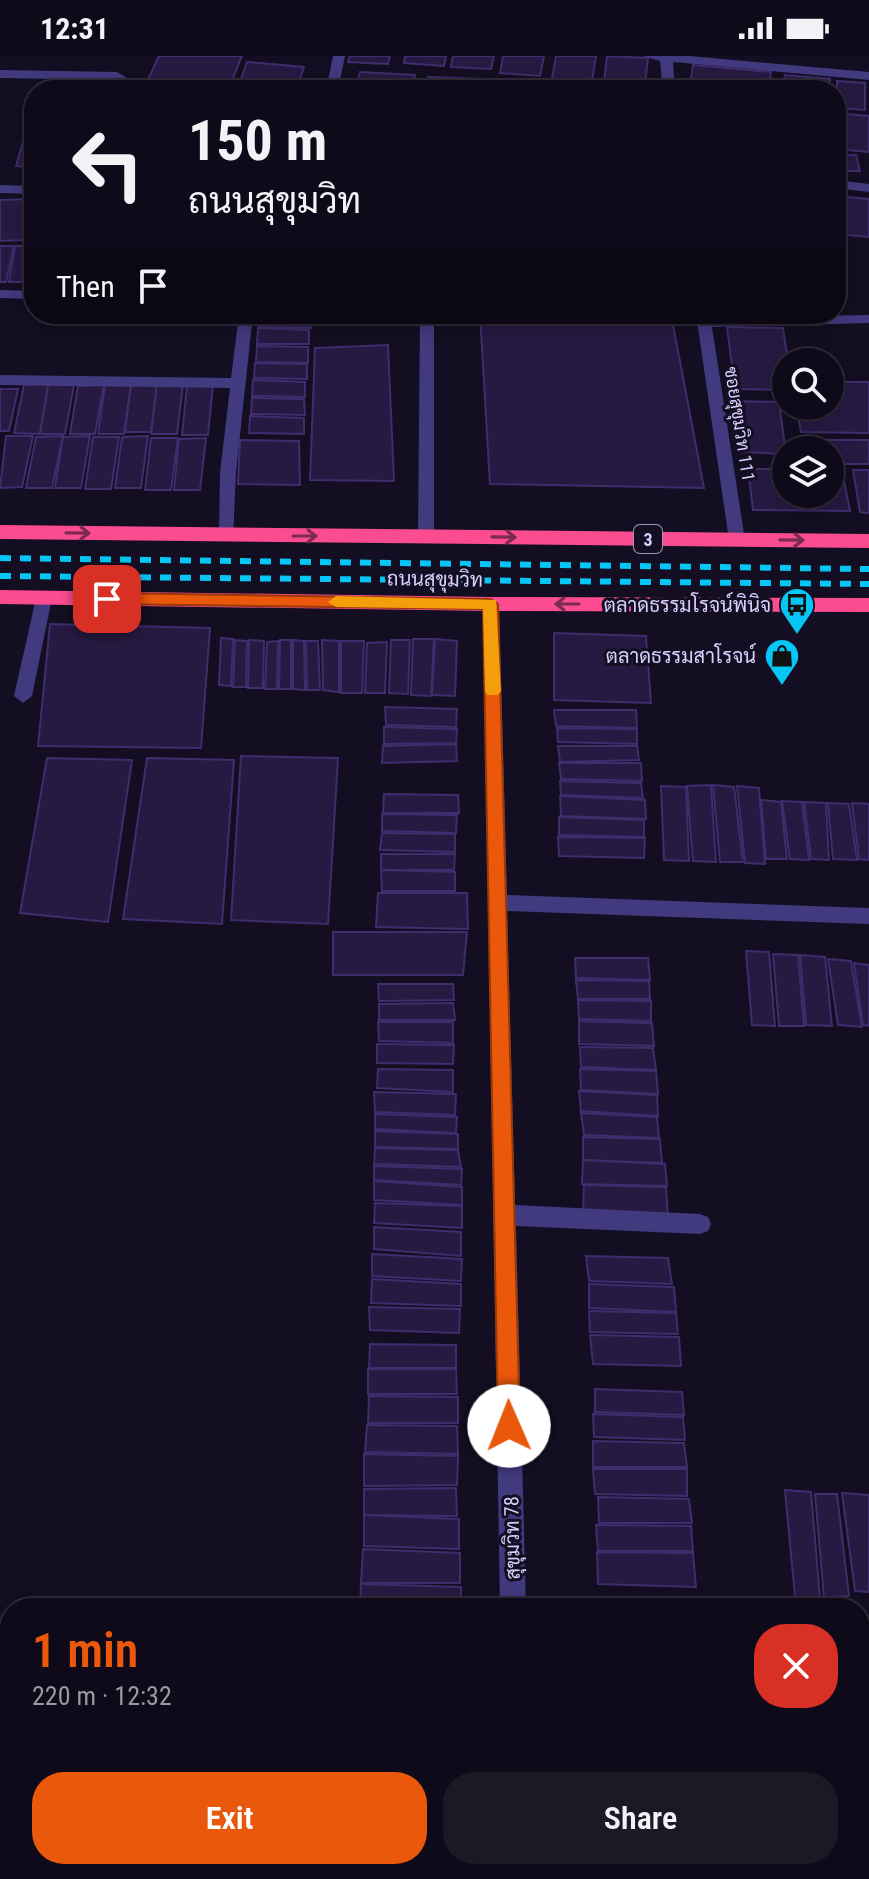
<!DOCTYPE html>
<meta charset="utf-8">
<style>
body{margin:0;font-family:"Roboto Condensed",Sarabun,sans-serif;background:#1c1826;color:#f1f3f6;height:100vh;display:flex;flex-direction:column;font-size:30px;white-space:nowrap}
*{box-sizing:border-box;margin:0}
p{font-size:26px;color:#9b9aa2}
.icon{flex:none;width:44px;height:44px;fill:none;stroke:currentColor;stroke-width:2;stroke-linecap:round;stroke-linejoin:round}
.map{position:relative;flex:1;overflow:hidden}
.details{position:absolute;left:0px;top:1542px;width:870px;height:282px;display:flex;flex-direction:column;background:#0e0a19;border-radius:32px 32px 0 0;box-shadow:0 4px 20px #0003,0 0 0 2px #2e2b38}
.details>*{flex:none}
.top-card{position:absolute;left:24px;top:24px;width:822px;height:244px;border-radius:32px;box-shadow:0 4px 20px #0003,0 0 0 2px #2e2b38;background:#0e0a19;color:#f1f3f6;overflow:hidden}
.fabs{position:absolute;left:772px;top:292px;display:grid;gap:16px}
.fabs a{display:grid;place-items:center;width:72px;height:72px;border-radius:50%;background:#0e0a19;box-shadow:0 4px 20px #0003,0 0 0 2px #2e2b38;font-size:40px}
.pin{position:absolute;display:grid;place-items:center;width:68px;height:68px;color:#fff;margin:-34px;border-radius:16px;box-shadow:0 4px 12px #0006}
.me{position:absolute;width:88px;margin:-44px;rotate:359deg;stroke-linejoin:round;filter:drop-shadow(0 0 6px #0008)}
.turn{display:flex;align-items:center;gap:28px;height:168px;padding:0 32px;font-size:36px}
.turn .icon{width:104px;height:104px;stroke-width:2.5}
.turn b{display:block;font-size:56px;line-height:68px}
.then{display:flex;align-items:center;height:76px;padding:0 32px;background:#0003;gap:16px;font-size:30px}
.round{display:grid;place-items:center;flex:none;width:84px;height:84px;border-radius:32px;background:#1c1826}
.summary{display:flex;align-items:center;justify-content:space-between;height:136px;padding:0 32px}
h1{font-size:48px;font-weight:600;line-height:60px;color:#ea580c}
.button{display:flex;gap:16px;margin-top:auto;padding:16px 32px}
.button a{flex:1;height:92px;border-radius:32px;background:#ea580c;color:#fff;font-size:32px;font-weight:600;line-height:92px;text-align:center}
.button a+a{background:#1c1826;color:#f1f3f6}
.status{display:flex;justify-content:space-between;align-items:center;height:56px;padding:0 40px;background:#0e0a19;direction:ltr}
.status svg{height:22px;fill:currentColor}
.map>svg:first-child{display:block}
.building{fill:#261a42;stroke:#3f2d6d;stroke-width:2}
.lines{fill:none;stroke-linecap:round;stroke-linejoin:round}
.minor{fill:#423a7f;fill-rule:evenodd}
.highway{fill:#fb4c90;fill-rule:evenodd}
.rail{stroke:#05c6f4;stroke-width:6;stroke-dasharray:11 9;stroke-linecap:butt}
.oneway{stroke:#7b2a53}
.route{fill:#ea580c;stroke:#983908;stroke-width:2}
.slow{fill:#f59e0b}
.labels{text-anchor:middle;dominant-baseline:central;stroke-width:6;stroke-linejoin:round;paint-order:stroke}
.far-street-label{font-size:18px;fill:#d8cffe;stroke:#130e21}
.shield{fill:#130e21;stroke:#9d95bc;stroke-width:2}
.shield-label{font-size:18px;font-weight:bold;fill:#d8cffe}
.street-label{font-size:20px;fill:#d8cffe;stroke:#130e21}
.poi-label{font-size:20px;fill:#d8cffe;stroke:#130e21;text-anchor:end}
</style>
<div class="status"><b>12:31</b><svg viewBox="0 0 49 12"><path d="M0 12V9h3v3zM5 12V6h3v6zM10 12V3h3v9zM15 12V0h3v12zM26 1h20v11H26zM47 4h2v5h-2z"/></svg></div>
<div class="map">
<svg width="869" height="1823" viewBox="0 0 869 1823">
<rect width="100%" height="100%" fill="#130e21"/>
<!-- building -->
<g class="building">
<polygon points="159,0 242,0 228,34 143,34"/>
<polygon points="350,0 390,0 388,8 348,6"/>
<polygon points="405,0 446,0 444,10 404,7"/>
<polygon points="453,0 494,0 491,13 451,11"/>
<polygon points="503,0 544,0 540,20 500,17"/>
<polygon points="556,0 596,0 592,26 552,23"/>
<polygon points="607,0 648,2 645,29 604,26"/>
<polygon points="247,6 304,11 298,29 240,26"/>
<polygon points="693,9 771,16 769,34 689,34"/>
<polygon points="360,16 415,19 412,34 356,34"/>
<polygon points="785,19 830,23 829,34 782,34"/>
<polygon points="428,21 483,23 481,34 426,34"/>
<polygon points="504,25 545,28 544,34 502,34"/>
<polygon points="837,25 865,27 865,54 837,52"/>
<polygon points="56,26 98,29 96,34 53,34"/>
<polygon points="237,28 295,33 235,34"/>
<polygon points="836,57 869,60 869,96 836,93"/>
<polygon points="28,67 34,68 34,111 16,110"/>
<polygon points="836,99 856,99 860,115 836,115"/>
<polygon points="836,140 869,143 869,181 836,178"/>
<polygon points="30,143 22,184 0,185 0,144"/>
<polygon points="0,190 14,190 6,226 0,226"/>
<polygon points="15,190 34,190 27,226 9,226"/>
<polygon points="260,258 311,258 311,272 259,271"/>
<polygon points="480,258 671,258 704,432 490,428"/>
<polygon points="727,271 783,272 788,306 786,334 735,333"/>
<polygon points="258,272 309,274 309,288 257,288"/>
<polygon points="388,289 394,425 310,424 315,292"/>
<polygon points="257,290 308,291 308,307 256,306"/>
<polygon points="255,307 307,308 307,323 254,322"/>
<polygon points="253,324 305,326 305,341 252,340"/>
<polygon points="830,326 869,326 869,377 801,376 796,350 830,350"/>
<polygon points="157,327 151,376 125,376 131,328"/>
<polygon points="50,328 40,378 14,377 24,329"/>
<polygon points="48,329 74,329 65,378 40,378"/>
<polygon points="104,329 95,378 70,378 78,330"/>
<polygon points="105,329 131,329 124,378 98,378"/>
<polygon points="157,329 183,329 177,378 151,378"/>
<polygon points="213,329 208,379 182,379 187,330"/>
<polygon points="0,333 18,333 9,375 0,375"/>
<polygon points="252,342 304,343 305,359 251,358"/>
<polygon points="730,345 779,346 786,398 736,396"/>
<polygon points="250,360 304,362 304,378 249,377"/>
<polygon points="6,380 33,380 22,431 0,432"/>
<polygon points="63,380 52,432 26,432 36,381"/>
<polygon points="90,380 81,432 55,432 63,381"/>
<polygon points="148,380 141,432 115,432 122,381"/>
<polygon points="93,381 119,381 111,433 85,433"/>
<polygon points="151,382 178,382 171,434 145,434"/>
<polygon points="206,382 200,434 174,434 179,383"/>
<polygon points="240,384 299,385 300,429 238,428"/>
<polygon points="798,384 869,384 869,408 830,408 830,394 800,394"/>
<polygon points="748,413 786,413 786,438 830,438 830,414 842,414 850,455 753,454"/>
<polygon points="853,414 869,414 869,457 860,456"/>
<polygon points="50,568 210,572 201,692 38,690"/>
<polygon points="554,577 646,580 651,647 554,644"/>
<polygon points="221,582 233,583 231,630 219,629"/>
<polygon points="413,583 434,583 431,640 411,639"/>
<polygon points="435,583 457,585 455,640 432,639"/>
<polygon points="235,584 247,585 246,631 233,631"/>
<polygon points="249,584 264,585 263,632 248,632"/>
<polygon points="280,584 291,584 291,633 279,633"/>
<polygon points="293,584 304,585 305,634 293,633"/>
<polygon points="322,584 339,585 339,636 323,634"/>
<polygon points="391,584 410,584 408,638 389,637"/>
<polygon points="278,585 277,633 265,633 267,586"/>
<polygon points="306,585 318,585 320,634 307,634"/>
<polygon points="341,585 364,585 362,637 341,637"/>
<polygon points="387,586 385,637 365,637 367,587"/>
<polygon points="385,651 457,653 456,671 386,669"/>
<polygon points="554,654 636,654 637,672 556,670"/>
<polygon points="384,671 457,673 456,687 384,688"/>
<polygon points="557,672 637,673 637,688 558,686"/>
<polygon points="456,688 457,705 382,707 383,690"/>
<polygon points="558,690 637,690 639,704 560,706"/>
<polygon points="241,700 338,702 328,868 231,864"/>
<polygon points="47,702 132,704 108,866 20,857"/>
<polygon points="147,702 234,704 222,868 123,863"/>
<polygon points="559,707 641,707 642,725 561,723"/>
<polygon points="560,725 641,727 643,742 561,739"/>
<polygon points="711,729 716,806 693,805 687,730"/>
<polygon points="713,729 734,731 743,806 720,806"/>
<polygon points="661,730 686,731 689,805 664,804"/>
<polygon points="737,730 759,732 765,808 745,807"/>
<polygon points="384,738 458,739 459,757 383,757"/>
<polygon points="560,740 645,744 646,763 561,760"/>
<polygon points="761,744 781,746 787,803 766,803"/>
<polygon points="782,745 802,746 809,804 790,803"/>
<polygon points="804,746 826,747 829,804 811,803"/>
<polygon points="828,747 849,748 857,804 833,803"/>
<polygon points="852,747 869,748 869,804 859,803"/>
<polygon points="382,758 457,759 456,777 382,775"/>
<polygon points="559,761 644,764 644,781 559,779"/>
<polygon points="382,777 455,778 455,796 380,794"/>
<polygon points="558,781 645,782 644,802 559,800"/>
<polygon points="381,798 455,798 454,814 381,814"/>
<polygon points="381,814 455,816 455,835 382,835"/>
<polygon points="378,837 467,837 468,873 376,871"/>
<polygon points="333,876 467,876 463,919 333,919"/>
<polygon points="746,895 769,896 775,970 752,969"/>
<polygon points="773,898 798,899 804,970 779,970"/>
<polygon points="800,899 825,901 832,970 806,969"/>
<polygon points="575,902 648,902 650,924 576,922"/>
<polygon points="828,903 851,905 862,971 838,969"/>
<polygon points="854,907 869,909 869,970 863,969"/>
<polygon points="576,924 649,925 650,943 578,943"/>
<polygon points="378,928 453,928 454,944 379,945"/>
<polygon points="578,944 651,945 651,965 579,963"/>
<polygon points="453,947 455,964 379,964 379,948"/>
<polygon points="579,965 652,967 654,990 579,988"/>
<polygon points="378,966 453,966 453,987 379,985"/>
<polygon points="377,988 454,989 453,1008 377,1007"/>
<polygon points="580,991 653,992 656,1014 581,1011"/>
<polygon points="378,1013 453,1014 453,1036 377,1032"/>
<polygon points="580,1013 656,1015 658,1038 581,1034"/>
<polygon points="579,1035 657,1039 658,1060 581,1055"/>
<polygon points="374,1036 456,1038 455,1059 375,1056"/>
<polygon points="581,1057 657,1061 659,1082 584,1079"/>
<polygon points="375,1058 457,1061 456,1077 375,1073"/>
<polygon points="375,1075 458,1078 458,1093 375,1091"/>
<polygon points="583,1081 660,1083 662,1107 583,1104"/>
<polygon points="375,1092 458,1094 461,1111 374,1108"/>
<polygon points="583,1104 665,1108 667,1130 582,1128"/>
<polygon points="374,1110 462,1113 461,1129 374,1124"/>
<polygon points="374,1125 462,1131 462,1149 374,1144"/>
<polygon points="584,1129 666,1131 668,1161 583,1155"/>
<polygon points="375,1147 462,1150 462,1172 374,1167"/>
<polygon points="374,1171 461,1176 461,1200 374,1193"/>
<polygon points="372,1198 462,1203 461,1225 372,1220"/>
<polygon points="586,1200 668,1202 672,1228 589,1225"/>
<polygon points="372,1223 461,1228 461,1250 371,1247"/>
<polygon points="589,1228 674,1231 676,1256 589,1252"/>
<polygon points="369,1251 460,1253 459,1277 370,1274"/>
<polygon points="589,1255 676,1257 678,1278 590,1276"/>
<polygon points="590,1279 679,1281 681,1310 593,1308"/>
<polygon points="370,1288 456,1289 456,1312 369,1312"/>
<polygon points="368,1313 456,1313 457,1338 368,1338"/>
<polygon points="595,1333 682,1336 684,1359 595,1356"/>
<polygon points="369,1340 458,1341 458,1367 368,1367"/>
<polygon points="593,1358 683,1361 685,1384 594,1381"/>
<polygon points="367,1369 457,1370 458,1398 365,1396"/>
<polygon points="593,1385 684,1387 687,1411 593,1411"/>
<polygon points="364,1398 458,1400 457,1429 364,1430"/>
<polygon points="593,1413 687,1413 687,1440 595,1438"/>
<polygon points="456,1432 457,1460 364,1459 364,1433"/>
<polygon points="785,1434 811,1436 820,1543 795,1541"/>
<polygon points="842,1437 869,1439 869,1536 855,1535"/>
<polygon points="815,1438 837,1438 849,1540 824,1541"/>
<polygon points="598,1441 689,1443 692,1467 599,1467"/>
<polygon points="364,1459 459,1463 459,1493 364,1490"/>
<polygon points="596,1469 691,1470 693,1495 598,1495"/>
<polygon points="363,1493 460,1497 460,1527 361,1527"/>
<polygon points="597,1496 693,1497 696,1531 598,1528"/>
<polygon points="361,1528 461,1531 461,1552 360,1552"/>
<polygon points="860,1701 869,1701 869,1790 860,1789"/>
</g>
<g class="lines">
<!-- minor -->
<g class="minor">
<polygon points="333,0 345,0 338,34 326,34"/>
<polygon points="642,0 689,0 869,16 869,24 673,6 675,34 663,34 660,5"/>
<polygon points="0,14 117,16 132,25 128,34 116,34 119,26 114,24 0,22"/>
<polygon points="836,124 869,128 869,136 836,132"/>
<polygon points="0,129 34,130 34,138 0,137"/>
<polygon points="0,234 34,235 34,243 0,242"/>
<polygon points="239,258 253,258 236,416 233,483 221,483 219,479 220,416 230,332 0,329 0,319 231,322"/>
<polygon points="420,258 434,258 434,481 426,487 418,481"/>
<polygon points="696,258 710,258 711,262 869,259 869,267 712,271 745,484 737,490 729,484"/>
<polygon points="44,536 52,542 32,640 23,647 14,640 36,542"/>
<polygon points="491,542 499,548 507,839 869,852 869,868 507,855 515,1149 700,1158 708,1161 711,1168 708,1175 700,1178 516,1170 526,1552 500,1552 483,548"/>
<rect x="860" y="1627" width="9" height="26"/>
<rect x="702" y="1814" width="28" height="9"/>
</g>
<!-- highway -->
<g class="highway">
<polygon points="0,469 869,478 869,492 0,483"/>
<polygon points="0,534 491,541 869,542 869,556 491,555 0,548"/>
</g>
<!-- rail -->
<g class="rail">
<polyline points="0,502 869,513"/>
<polyline points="0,520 869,528"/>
</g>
</g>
<!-- one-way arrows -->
<defs><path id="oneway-shaft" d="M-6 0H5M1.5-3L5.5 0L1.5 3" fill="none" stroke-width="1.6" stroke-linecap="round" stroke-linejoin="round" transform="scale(2)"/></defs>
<g class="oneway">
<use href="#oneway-shaft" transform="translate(78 477) rotate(1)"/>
<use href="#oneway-shaft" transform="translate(305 480)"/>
<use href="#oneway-shaft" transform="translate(504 481) rotate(1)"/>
<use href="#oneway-shaft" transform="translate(792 484) rotate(1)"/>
<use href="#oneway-shaft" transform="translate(567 548) rotate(-180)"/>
</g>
<!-- route -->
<polygon class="route" points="107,537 491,543 498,548 520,1370 517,1378 509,1381 501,1378 498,1370 483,553 107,548 100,543"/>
<!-- slow -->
<polygon class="slow" points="336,540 496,544 501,635 498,639 487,639 485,635 483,553 336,551 328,546"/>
<!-- icons -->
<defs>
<symbol id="bus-pin" viewBox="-11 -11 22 30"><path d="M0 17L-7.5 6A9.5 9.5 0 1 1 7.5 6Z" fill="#05c6f4" stroke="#130e21"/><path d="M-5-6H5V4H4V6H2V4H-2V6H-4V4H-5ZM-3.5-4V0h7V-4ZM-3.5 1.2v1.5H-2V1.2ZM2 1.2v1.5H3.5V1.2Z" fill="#111"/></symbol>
<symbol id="shop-pin" viewBox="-11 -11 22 30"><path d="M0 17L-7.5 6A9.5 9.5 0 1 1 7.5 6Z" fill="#05c6f4" stroke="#130e21"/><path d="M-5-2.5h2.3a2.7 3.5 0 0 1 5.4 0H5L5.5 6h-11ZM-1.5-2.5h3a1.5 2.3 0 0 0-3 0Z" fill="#111"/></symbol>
</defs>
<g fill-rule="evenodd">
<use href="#bus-pin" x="777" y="529" width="40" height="54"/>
<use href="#shop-pin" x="762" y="580" width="40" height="54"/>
</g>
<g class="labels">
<!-- far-street labels -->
<g class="far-street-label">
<text transform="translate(740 368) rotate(81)">ซอยสุขุมวิท 111</text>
</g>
<!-- shield labels -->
<rect class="shield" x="634" y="469" width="28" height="28" rx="6"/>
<g class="shield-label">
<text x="648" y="483">3</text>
</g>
<!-- street labels -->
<g class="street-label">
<text transform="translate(435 523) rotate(1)">ถนนสุขุมวิท</text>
<text transform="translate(512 1482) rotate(-91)">สุขุมวิท 78</text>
</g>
<!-- poi labels -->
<g class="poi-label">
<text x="771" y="549">ตลาดธรรมโรจน์พินิจ</text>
<text x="756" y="600">ตลาดธรรมสาโรจน์</text>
</g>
</g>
</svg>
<div class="fabs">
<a><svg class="icon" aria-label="search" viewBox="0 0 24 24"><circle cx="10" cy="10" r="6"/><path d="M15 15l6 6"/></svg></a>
<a><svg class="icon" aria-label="layers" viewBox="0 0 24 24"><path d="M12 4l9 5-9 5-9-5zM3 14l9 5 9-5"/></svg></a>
</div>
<div class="pin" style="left:107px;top:543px;background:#d93025"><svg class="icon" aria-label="arrive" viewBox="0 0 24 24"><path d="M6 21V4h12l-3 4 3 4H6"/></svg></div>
<svg class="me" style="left:509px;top:1370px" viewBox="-20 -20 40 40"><circle r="19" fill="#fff"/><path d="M0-13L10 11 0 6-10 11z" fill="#ea580c"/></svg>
<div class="top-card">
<div class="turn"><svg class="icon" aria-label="left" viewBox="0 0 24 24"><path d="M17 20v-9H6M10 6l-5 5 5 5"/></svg><div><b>150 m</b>ถนนสุขุมวิท</div></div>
<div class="then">Then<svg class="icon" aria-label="arrive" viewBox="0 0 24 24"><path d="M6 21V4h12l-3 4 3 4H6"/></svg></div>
</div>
<section class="details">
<div class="summary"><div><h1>1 min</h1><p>220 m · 12:32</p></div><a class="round" style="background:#d93025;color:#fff"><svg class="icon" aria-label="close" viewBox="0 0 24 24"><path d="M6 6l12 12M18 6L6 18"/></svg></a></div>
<div class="button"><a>Exit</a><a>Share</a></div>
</section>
</div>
